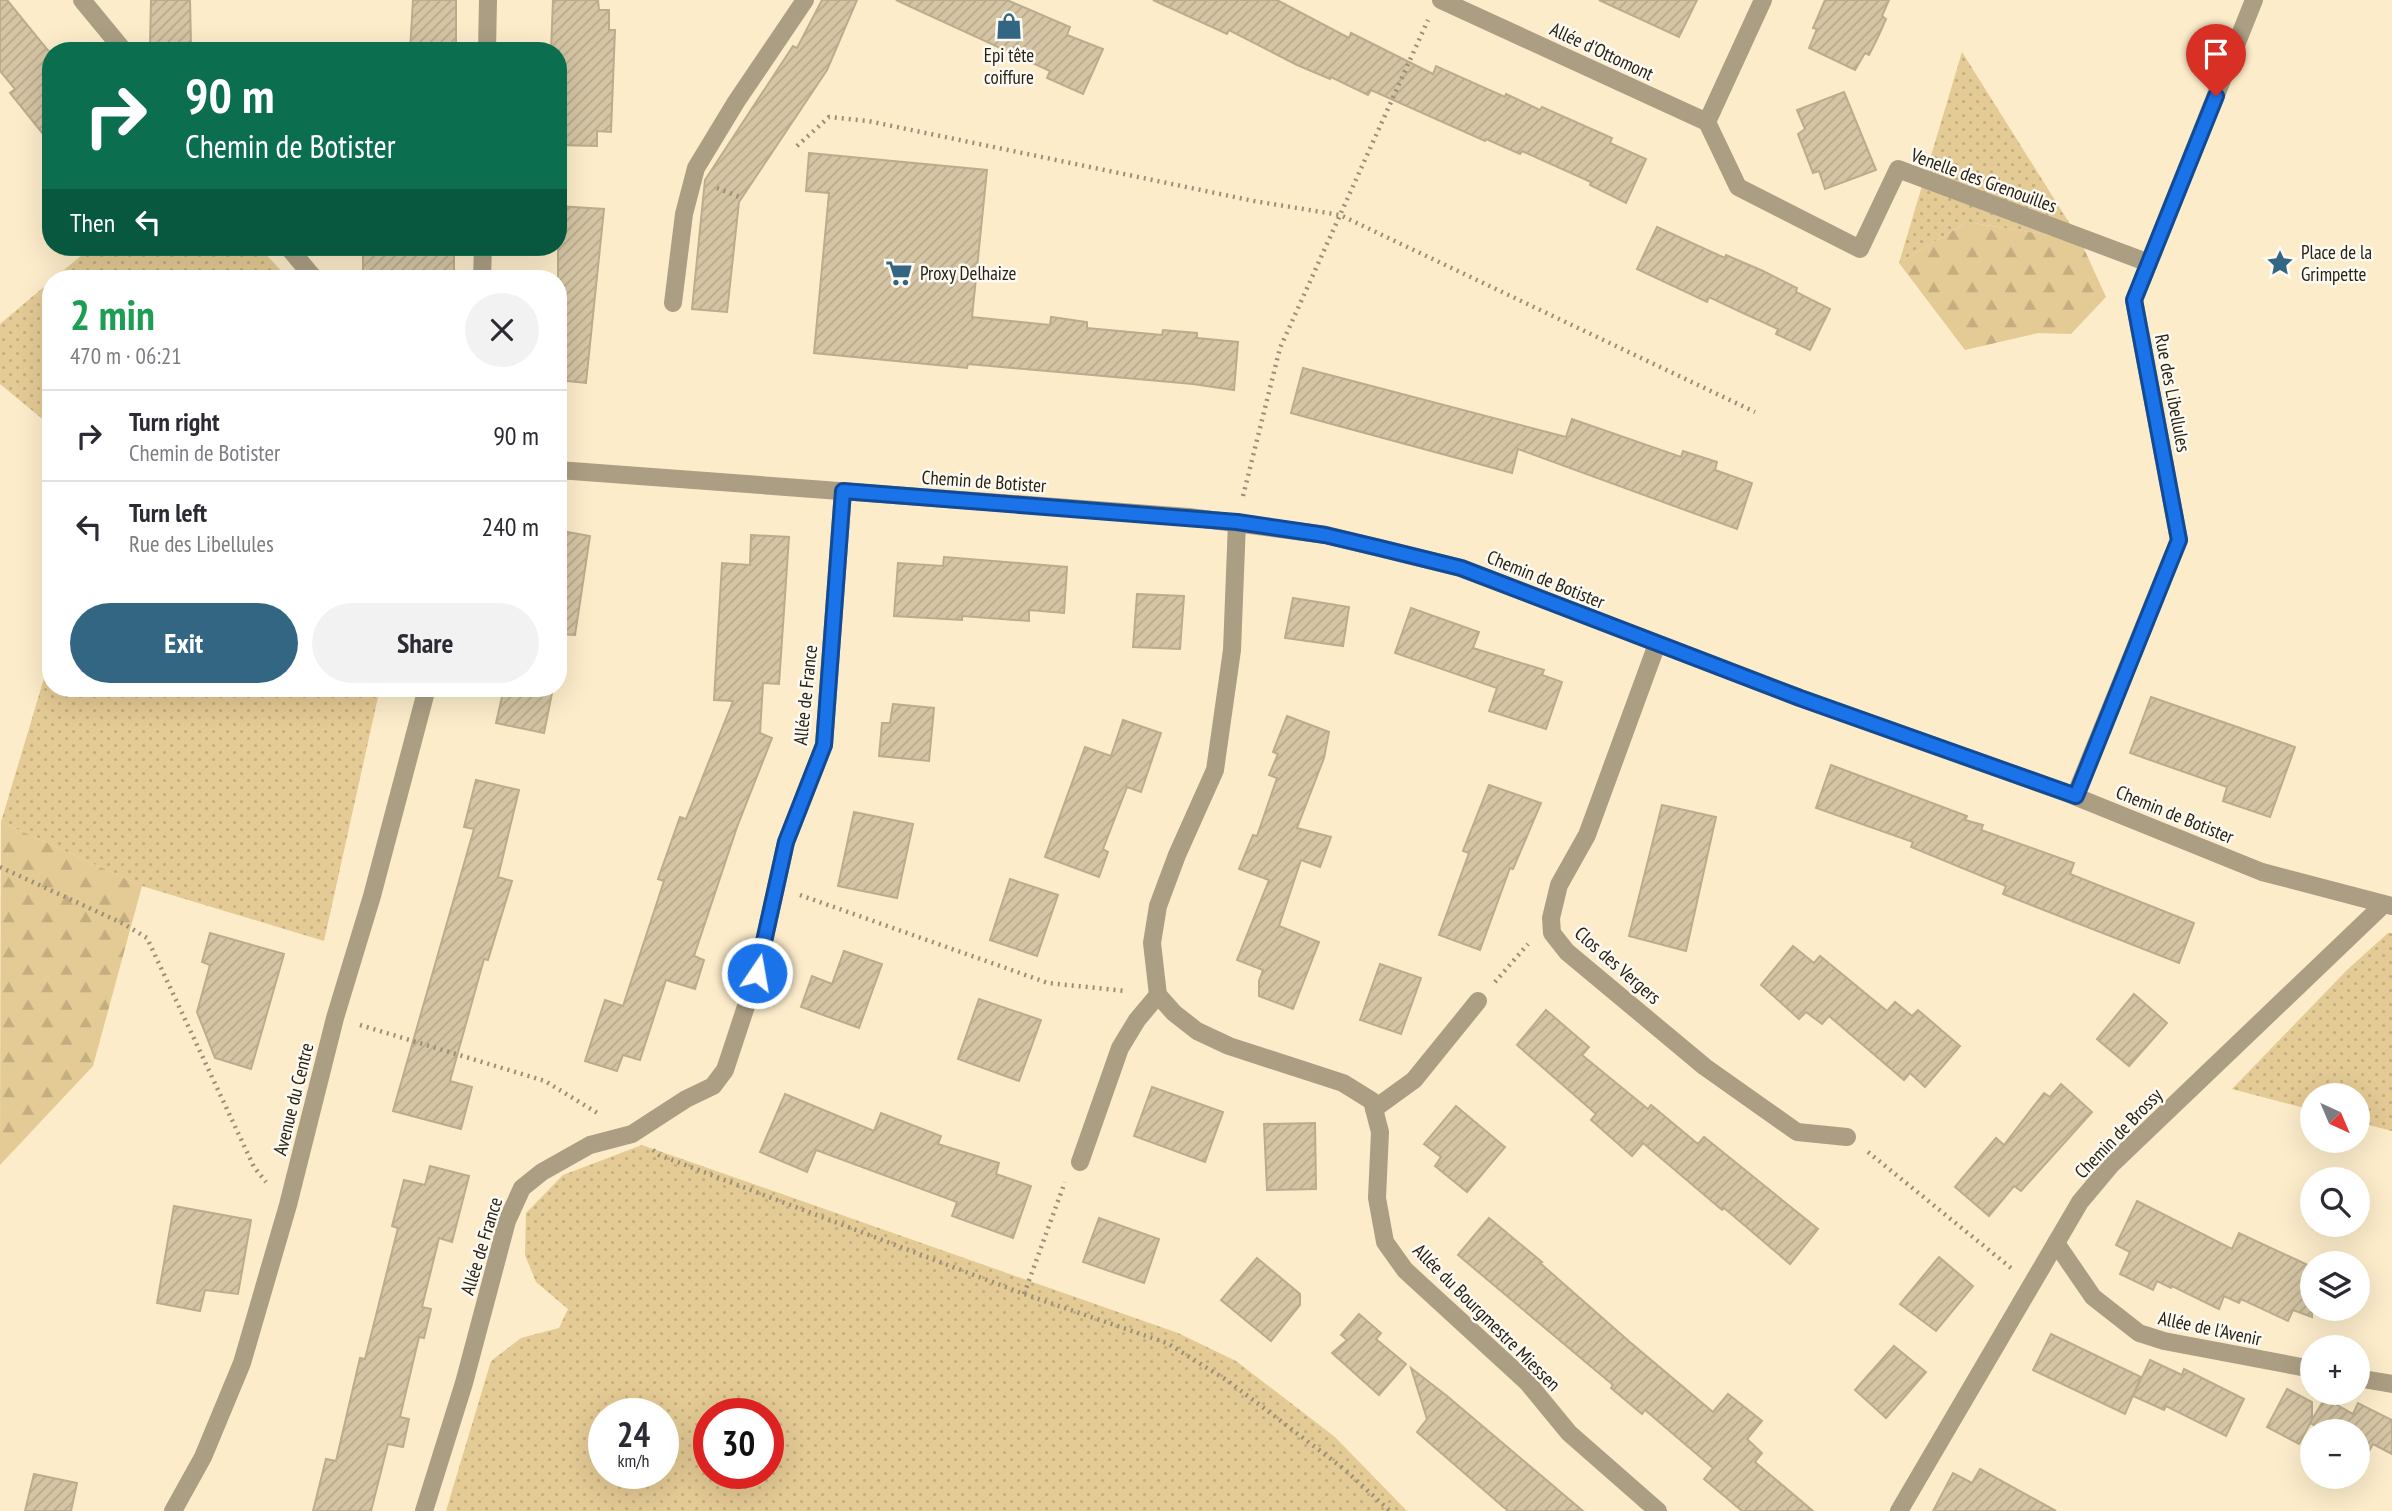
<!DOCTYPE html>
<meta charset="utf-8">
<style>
body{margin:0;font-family:"PT Sans Narrow",sans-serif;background:#f2f2f3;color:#2b2b33;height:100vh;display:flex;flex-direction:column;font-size:26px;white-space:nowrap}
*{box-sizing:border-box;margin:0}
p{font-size:23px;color:#7c7c81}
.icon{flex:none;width:38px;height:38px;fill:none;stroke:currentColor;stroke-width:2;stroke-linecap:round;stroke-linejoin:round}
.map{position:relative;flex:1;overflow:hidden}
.side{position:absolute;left:42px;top:270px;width:525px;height:427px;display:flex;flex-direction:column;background:#fff;border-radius:28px;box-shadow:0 7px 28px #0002}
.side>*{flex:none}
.top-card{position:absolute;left:42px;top:42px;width:525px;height:214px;border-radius:28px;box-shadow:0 7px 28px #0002;background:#0b6e4f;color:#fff;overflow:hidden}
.needle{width:46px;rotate:136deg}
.controls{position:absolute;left:2300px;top:1083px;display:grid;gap:14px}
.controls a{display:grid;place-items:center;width:70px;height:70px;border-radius:50%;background:#fff;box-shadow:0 7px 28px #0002;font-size:35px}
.speed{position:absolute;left:588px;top:1398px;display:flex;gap:14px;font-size:35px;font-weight:700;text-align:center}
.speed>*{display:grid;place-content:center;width:91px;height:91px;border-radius:50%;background:#fff;box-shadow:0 7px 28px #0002;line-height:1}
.speed small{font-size:18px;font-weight:400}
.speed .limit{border:10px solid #d22;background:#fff;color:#111}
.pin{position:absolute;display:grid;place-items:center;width:60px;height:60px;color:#fff;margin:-72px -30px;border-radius:50% 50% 50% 0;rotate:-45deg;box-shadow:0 0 7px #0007}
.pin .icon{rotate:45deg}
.me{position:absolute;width:77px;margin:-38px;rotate:12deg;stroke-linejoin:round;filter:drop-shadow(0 0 5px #0008)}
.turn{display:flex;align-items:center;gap:24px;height:147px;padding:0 28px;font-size:32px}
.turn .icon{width:91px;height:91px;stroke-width:2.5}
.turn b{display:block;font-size:49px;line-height:60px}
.then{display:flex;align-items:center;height:66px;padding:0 28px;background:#0003;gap:14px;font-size:26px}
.round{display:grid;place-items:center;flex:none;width:74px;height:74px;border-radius:37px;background:#f2f2f3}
.head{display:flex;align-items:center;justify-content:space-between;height:119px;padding:0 28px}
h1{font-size:42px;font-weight:800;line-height:52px;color:#1e9e55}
.cta{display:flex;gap:14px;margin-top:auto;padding:14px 28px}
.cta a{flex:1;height:80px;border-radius:42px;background:#336683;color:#fff;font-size:28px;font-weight:800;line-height:80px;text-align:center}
.cta a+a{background:#f2f2f3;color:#2b2b33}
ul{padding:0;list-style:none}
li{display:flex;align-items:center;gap:21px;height:91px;padding:0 28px;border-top:2px solid #e1e1e2}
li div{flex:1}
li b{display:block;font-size:26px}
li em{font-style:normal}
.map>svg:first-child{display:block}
.grass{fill:url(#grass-dots);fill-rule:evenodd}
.forest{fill:url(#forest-firs)}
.building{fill:url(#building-hatch);stroke:#bcac8c;stroke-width:2}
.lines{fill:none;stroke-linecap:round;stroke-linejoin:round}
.path{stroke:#9a8f77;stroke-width:4.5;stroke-dasharray:2 5;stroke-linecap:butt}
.minor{stroke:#ab9e83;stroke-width:18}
.route-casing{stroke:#114b97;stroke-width:18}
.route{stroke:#1a73e8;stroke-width:12}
.labels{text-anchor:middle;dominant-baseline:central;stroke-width:5;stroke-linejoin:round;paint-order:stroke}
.street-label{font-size:19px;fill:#282215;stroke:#fdfaf3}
.poi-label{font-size:19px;fill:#282215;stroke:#fdfaf3;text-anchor:start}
</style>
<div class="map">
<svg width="2392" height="1511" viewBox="0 0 2392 1511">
<defs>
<pattern id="grass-dots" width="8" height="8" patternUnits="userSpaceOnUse" patternTransform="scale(1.75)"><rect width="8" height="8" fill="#e4ca94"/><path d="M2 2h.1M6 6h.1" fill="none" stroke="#c4ad7f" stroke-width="1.8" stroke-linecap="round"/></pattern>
<pattern id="forest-firs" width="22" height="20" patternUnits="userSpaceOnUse" patternTransform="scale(1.75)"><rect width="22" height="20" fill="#e4ca94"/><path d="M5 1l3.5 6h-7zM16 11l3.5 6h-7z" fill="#c4ad7f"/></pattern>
<pattern id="building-hatch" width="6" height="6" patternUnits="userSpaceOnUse" patternTransform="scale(1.75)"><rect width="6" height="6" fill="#d5c5a4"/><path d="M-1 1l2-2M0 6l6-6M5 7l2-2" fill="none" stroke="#b7a98c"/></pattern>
</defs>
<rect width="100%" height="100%" fill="#fcecca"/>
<!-- grass -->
<g class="grass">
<polygon points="1962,52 2080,240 1967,222 1899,263"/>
<polygon points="92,247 259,247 288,278 54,278"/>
<polygon points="51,281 51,426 0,384 0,324"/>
<polygon points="51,655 51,688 380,688 324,941 142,886 1,822"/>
<polygon points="2388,933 2392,933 2392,1131 2357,1122 2357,1096 2312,1096 2312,1110 2232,1089 2348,969"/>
<path d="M642 1145 1178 1333 1236 1361 1335 1437 1407 1511H446L491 1361 521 1338 559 1328 568 1309 536 1282 525 1255 526 1213 563 1175ZM663 1414V1474H604V1414ZM709 1414H768V1474H709Z"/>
</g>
<!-- forest -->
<g class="forest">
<polygon points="1967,222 2080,240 2106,297 2071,334 2038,333 1965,350 1899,263"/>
<polygon points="1,822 142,886 93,1066 0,1165"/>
</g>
<!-- building -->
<g class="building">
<polygon points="0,0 7,0 51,54 51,144 10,93 15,89 0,71"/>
<polygon points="151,0 190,0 191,46 150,46"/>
<polygon points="413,0 456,0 456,51 410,51"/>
<polygon points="553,0 598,0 599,10 609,10 609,30 615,30 611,132 597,131 597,146 558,145 558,51 551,51"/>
<polygon points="822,0 857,0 827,70 739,202 727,312 692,309 705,180 793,46 797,48"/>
<polygon points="896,0 1007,0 1070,27 1067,35 1103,49 1083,94 1047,78 1050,71"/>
<polygon points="1153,0 1277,0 1349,38 1351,33 1433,74 1436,66 1505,97 1506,94 1540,110 1542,107 1612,138 1610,143 1646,159 1626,203 1590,185 1591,182 1522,151 1520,154 1486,139 1485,141 1371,90 1368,95 1331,77 1330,79 1297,65 1229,30 1227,34"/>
<polygon points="1599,0 1697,0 1679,37"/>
<polygon points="1825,0 1889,0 1882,16 1886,19 1878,37 1869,55 1865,53 1855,70 1809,48 1817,29 1813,28"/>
<polygon points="1844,92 1876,170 1825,189 1819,171 1813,173 1798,134 1805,129 1797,110"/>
<polygon points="809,153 987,170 972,317 1050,325 1051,317 1087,322 1087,328 1162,335 1163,330 1197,333 1197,338 1238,342 1234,390 1193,384 968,364 967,368 814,353 829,193 806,191"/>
<polygon points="558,206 604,209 586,383 558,380"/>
<polygon points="1657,227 1725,258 1726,255 1763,271 1797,288 1796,292 1830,309 1810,350 1776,334 1778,329 1743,313 1709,297 1707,302 1637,269"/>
<polygon points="363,247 454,247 454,278 409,278 409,275 363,275"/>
<polygon points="1303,368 1566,437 1572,419 1681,457 1683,451 1717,462 1715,470 1752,483 1737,529 1518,449 1512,473 1291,413"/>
<polygon points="562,531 590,536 575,635 558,634 558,535 562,536"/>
<polygon points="751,535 789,537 779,684 763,683 760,733 772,738 737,827 694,956 704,960 695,989 666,980 640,1060 623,1055 617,1071 585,1061 605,1000 623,1006 664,881 658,879 680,817 686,819 733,701 714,700 722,563 750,565"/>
<polygon points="944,557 1067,567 1064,613 1029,610 1029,621 962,616 962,620 894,616 898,563 943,566"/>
<polygon points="1137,594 1184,596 1180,649 1133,647"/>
<polygon points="1293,598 1349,607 1343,646 1285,638"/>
<polygon points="1411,608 1479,632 1473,648 1544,670 1542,675 1562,682 1546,729 1489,711 1497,688 1395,653"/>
<polygon points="504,688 553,688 544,733 496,723"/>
<polygon points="2151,697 2295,747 2270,817 2223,801 2227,787 2130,753"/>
<polygon points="893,704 934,708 929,761 879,756 882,723 890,723"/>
<polygon points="1287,716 1329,732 1324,758 1297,828 1331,837 1320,867 1301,860 1279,926 1319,942 1293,1009 1259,996 1259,981 1263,970 1237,960 1269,880 1239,869 1253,835 1257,836 1277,778 1269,775 1278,754 1273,752"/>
<polygon points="1123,720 1161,733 1141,792 1127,787 1103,849 1108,852 1099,877 1045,857 1085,747 1111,756"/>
<polygon points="1831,765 1967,816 1965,820 1983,825 1981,830 2074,863 2070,874 2194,923 2179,963 2003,894 2006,886 1911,847 1913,842 1816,808"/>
<polygon points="476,780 519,790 498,877 512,881 488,960 484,959 450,1081 472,1087 461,1129 393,1111 474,829 464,827"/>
<polygon points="1489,785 1541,803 1513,869 1510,868 1480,950 1439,935 1469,853 1463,851"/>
<polygon points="1662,805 1716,817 1686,951 1629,936"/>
<polygon points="854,812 913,824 897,898 838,886"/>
<polygon points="1010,879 1058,895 1037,956 990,940"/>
<polygon points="210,933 284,954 251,1069 215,1058 197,1012 210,965 202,962"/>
<polygon points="1793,946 1814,963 1820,956 1887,1011 1895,1002 1912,1016 1918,1010 1960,1046 1925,1087 1910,1073 1904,1080 1829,1016 1822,1024 1806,1012 1799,1019 1761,985"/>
<polygon points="844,951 882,964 859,1028 801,1007 812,976 832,984"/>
<polygon points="1380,964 1421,978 1401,1034 1360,1020"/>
<polygon points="2134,994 2167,1023 2129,1066 2097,1039"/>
<polygon points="979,999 1041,1020 1019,1081 958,1059"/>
<polygon points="1546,1010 1589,1047 1582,1055 1648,1109 1651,1105 1698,1144 1704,1137 1818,1229 1790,1264 1724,1208 1722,1210 1643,1143 1632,1156 1591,1120 1596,1114 1517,1045"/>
<polygon points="2061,1084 2092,1112 2021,1191 2014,1186 1989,1216 1955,1187 1996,1138 2004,1145 2044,1093 2050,1097"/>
<polygon points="1152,1087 1223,1112 1205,1162 1134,1136"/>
<polygon points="785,1094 874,1131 881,1113 941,1136 938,1144 999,1163 996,1174 1031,1186 1013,1238 952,1216 957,1202 816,1150 807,1172 760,1152"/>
<polygon points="1456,1106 1505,1147 1467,1192 1435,1166 1441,1157 1424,1144"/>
<polygon points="1315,1123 1316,1189 1267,1190 1264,1124"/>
<polygon points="430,1166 469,1176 452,1242 439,1238 422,1307 431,1309 424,1338 419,1337 400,1417 409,1419 403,1447 388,1444 371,1511 313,1511 326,1459 336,1461 360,1358 365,1359 398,1228 392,1226 404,1180 425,1185"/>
<polygon points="2137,1201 2232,1249 2239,1233 2312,1267 2312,1317 2293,1310 2288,1321 2241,1299 2239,1303 2224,1296 2219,1309 2172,1286 2171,1288 2157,1281 2153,1290 2120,1274 2130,1252 2116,1245"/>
<polygon points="174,1206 251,1220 238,1294 205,1290 200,1311 157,1303"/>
<polygon points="1099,1218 1159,1239 1144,1283 1083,1262"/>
<polygon points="1489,1218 1542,1262 1540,1263 1631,1343 1713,1412 1728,1394 1762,1421 1747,1439 1762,1453 1755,1462 1813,1511 1742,1511 1704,1479 1713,1468 1645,1410 1642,1414 1611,1388 1613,1385 1458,1255"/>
<polygon points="1939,1257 1973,1286 1936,1331 1900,1304"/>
<polygon points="1257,1258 1300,1294 1300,1305 1271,1341 1221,1300"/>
<polygon points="1359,1314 1381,1333 1376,1339 1406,1364 1379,1395 1332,1353 1347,1340 1341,1335"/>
<polygon points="2051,1334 2141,1377 2125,1414 2033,1370"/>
<polygon points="1894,1346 1926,1372 1886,1418 1855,1390"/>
<polygon points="2150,1360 2182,1375 2184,1369 2244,1399 2226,1436 2166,1406 2164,1410 2133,1396"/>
<polygon points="1411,1368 1447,1396 1583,1511 1508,1511 1417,1432 1427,1419"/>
<polygon points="2287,1389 2312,1402 2312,1420 2299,1444 2267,1427"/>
<polygon points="2325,1398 2353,1414 2358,1403 2392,1420 2392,1454 2373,1444 2368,1453 2357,1448 2357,1432 2326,1432 2310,1423"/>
<polygon points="1980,1469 2056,1511 1933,1511 1953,1473 1972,1483"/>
<polygon points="34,1474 77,1483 71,1511 25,1511"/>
</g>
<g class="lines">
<!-- path -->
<g class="path">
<polyline points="797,146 829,117 868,121 1254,201 1340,215 1755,412"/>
<polyline points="717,188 742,198"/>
<polyline points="1243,496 1280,348 1428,20"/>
<polyline points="0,867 124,924 147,938 254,1167 266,1182"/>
<polyline points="800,895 1048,983 1126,991"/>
<polyline points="1495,982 1528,944"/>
<polyline points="360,1025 545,1081 599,1114"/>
<polyline points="653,1150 659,1155 1024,1294 1167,1343 1228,1381 1344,1469 1390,1511"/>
<polyline points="1868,1152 2011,1268"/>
<polyline points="1024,1294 1065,1182"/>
</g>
<!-- minor -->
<g class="minor">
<polyline points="82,0 124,51"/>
<polyline points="1441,0 1707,122 1738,187 1860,249 1898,169 2149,263"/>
<polyline points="487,51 488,0"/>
<polyline points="1707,122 1763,0"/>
<polyline points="288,247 314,278"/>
<polyline points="482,278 483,247"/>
<polyline points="673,303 684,214 696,168 736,102 805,0"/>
<polyline points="558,470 1189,517 1326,535 1461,568 1800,698 2064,792 2262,872 2392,906"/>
<polyline points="1237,522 1232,650 1215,770 1177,855 1158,906 1152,943 1158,995 1174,1013 1197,1031 1229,1046 1343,1083 1372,1101 1380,1132 1377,1198 1385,1242 1405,1270 1527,1382 1569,1433 1658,1511"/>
<polyline points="1657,644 1587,835 1559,885 1551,918 1552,933 1567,952 1705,1067 1797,1132 1847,1137"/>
<polyline points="2075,796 2179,540 2134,300 2254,0"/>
<polyline points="1374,1109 1414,1080 1478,1001"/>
<polyline points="1080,1162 1120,1048 1137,1020 1158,995"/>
<polyline points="2056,1243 2093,1297 2139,1333 2164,1341 2312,1369"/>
<polyline points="2357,1378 2392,1384"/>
<polyline points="173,1511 203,1457 242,1363 288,1205 335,1018 372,896 427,688"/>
<polyline points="424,1511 464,1383 507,1221 522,1188 542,1172 590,1145 632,1134 686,1099 713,1086 725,1070 757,973 786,842 824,745 843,491"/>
<polyline points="1899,1511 2080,1202 2111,1165 2383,905"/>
</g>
</g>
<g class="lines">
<defs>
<polyline id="route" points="757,973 786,842 824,745 843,491 1237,522 1325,535 1380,548 1461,568 1800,698 2076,796 2179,540 2134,300 2216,96"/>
</defs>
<!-- route casing -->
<use href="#route" class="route-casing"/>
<!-- route -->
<use href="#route" class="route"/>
</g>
<!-- icons -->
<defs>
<symbol id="shop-bare" viewBox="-9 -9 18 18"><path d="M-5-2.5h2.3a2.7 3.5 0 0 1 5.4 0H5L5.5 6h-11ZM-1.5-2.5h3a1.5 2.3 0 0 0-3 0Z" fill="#336683" stroke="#fdfaf3" stroke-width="2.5" paint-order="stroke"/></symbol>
<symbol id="sight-bare" viewBox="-9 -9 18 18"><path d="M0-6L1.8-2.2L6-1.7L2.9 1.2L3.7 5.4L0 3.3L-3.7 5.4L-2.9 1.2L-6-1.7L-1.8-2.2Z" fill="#336683" stroke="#fdfaf3" stroke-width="2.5" paint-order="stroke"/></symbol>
<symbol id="supermarket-bare" viewBox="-9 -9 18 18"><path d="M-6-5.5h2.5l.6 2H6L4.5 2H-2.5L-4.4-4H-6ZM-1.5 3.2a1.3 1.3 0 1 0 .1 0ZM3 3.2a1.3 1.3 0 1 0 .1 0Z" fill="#336683" stroke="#fdfaf3" stroke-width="2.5" paint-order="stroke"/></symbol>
</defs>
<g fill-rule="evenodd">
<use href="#shop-bare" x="990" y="7" width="38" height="38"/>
<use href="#sight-bare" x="2261" y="244" width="38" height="38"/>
<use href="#supermarket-bare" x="880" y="254" width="38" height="38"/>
</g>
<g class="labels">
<!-- street labels -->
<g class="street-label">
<text transform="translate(1602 51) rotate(25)">Allée d'Ottomont</text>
<text transform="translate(1984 180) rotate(20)">Venelle des Grenouilles</text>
<text transform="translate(2173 393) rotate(79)">Rue des Libellules</text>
<text transform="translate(984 481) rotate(4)">Chemin de Botister</text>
<text transform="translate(1546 579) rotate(22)">Chemin de Botister</text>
<text transform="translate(805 695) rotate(-84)">Allée de France</text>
<text transform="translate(2175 814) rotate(22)">Chemin de Botister</text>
<text transform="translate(1618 965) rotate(41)">Clos des Vergers</text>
<text transform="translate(293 1099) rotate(-76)">Avenue du Centre</text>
<text transform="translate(2118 1133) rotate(-46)">Chemin de Brossy</text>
<text transform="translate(481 1246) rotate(-73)">Allée de France</text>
<text transform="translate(1487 1317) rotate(45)">Allée du Bourgmestre Miessen</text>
<text transform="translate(2210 1328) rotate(12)">Allée de l'Avenir</text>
</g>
<!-- poi labels -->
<g class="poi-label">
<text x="1009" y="55" text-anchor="middle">Epi tête<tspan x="1009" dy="22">coiffure</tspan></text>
<text x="2301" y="252">Place de la<tspan x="2301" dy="22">Grimpette</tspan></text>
<text x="920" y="273">Proxy Delhaize</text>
</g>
</g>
</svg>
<div class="controls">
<a><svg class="needle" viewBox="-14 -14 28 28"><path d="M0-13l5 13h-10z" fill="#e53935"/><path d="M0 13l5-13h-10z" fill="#7c7c81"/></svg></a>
<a><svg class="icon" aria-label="search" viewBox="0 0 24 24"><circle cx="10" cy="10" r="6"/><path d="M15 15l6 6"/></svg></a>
<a><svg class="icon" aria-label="layers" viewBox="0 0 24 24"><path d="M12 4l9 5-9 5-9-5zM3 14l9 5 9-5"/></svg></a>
<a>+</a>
<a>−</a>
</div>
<div class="speed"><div>24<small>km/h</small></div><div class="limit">30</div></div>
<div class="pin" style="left:2216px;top:96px;background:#d93025"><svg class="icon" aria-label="arrive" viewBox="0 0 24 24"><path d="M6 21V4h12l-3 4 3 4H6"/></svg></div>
<svg class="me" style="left:757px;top:973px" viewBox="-20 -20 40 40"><circle r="17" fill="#1a73e8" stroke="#fff" stroke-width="3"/><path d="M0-11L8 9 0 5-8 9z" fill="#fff"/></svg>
<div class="top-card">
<div class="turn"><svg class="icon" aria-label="right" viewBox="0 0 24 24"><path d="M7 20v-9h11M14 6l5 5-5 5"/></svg><div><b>90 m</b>Chemin de Botister</div></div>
<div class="then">Then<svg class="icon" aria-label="left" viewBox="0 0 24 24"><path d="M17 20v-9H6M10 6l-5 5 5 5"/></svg></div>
</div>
<section class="side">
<div class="head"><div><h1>2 min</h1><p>470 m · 06:21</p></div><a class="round"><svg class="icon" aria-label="close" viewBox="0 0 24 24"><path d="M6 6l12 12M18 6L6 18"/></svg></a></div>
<ul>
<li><svg class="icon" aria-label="right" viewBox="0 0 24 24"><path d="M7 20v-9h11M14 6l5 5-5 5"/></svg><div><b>Turn right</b><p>Chemin de Botister</p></div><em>90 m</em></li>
<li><svg class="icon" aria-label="left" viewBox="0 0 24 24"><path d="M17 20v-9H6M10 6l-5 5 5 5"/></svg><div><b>Turn left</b><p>Rue des Libellules</p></div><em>240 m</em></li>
</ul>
<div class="cta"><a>Exit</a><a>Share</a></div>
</section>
</div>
